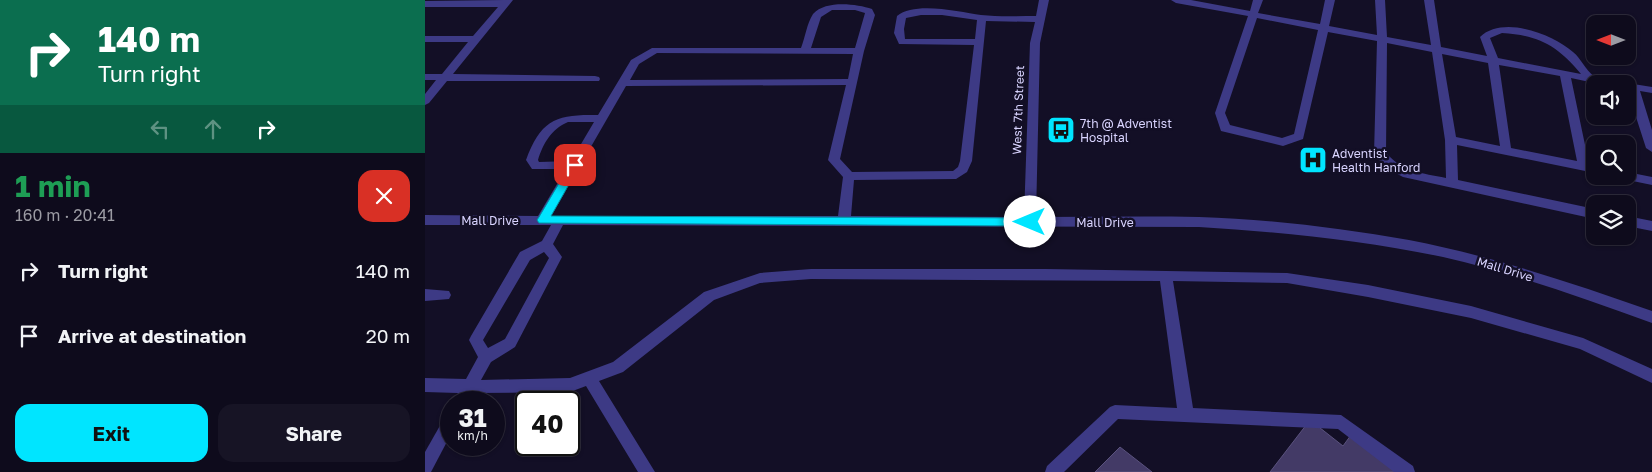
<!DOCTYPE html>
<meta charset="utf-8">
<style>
body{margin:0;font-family:"Golos Text",sans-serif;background:#171425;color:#f1f3f6;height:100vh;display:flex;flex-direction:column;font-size:19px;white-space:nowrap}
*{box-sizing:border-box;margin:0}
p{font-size:16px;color:#9b9ba3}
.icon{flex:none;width:28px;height:28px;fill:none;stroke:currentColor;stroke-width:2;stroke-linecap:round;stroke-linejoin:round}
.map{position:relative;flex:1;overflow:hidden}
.sheet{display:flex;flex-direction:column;background:#0e0b1c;width:425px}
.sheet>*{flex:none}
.banner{background:#0b6e4f;color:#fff;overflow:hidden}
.needle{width:32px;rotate:270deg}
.tools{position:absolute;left:1161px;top:15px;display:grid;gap:10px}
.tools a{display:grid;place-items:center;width:50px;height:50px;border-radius:10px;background:#0e0b1c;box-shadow:0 1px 4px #0004,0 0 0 1px #2e2b3b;font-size:25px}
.speed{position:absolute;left:15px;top:391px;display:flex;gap:10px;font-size:25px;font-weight:700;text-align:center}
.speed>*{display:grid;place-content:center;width:65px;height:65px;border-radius:50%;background:#0e0b1c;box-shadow:0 1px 4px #0004,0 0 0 1px #2e2b3b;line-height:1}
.speed small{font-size:12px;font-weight:400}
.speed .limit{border:2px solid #111;border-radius:8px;background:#fff;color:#111}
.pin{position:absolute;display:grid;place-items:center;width:42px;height:42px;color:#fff;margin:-21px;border-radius:10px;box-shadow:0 2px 8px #0006}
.me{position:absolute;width:55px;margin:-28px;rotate:270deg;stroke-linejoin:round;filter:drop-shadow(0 0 4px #0008)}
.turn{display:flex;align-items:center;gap:18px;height:105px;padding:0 15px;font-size:22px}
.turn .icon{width:65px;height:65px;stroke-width:2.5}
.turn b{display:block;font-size:35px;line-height:42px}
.lanes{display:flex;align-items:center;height:48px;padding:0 15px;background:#0003;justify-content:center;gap:25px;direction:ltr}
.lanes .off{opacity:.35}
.round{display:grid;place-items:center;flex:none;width:52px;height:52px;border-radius:15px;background:#171425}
.summary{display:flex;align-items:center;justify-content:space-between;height:85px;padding:0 15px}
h1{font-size:30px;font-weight:700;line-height:38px;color:#1e9e55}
.cta{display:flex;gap:10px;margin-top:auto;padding:10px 15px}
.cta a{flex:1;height:58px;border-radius:15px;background:#00e5ff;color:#111;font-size:20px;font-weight:700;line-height:58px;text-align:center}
.cta a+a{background:#171425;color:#f1f3f6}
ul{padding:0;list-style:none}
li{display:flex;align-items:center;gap:15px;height:65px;padding:0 15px}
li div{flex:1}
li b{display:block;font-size:19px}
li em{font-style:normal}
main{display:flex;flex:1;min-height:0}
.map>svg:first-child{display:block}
.building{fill:#433a66;stroke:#5a527e}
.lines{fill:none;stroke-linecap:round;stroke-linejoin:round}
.minor{fill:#3d3a85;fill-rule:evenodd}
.route{fill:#00e5ff;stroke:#0095a6}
.labels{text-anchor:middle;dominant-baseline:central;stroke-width:5;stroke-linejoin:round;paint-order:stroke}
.street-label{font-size:12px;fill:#d9d4ff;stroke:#130f26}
.poi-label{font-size:12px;fill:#d9d4ff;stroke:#130f26;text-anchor:start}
</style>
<main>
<section class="sheet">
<div class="banner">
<div class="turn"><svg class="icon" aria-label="right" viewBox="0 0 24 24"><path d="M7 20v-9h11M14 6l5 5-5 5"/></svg><div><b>140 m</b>Turn right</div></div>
<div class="lanes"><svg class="icon off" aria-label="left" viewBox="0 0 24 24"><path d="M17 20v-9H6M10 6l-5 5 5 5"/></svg><svg class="icon off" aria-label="ahead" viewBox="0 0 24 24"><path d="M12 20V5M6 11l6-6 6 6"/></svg><svg class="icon" aria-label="right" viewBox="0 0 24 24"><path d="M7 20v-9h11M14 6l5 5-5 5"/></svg></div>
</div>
<div class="summary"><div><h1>1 min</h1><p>160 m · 20:41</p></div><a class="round" style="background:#d93025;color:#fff"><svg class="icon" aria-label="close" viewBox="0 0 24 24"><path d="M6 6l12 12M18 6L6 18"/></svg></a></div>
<ul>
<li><svg class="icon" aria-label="right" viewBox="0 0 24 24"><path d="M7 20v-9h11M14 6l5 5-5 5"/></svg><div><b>Turn right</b></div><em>140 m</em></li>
<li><svg class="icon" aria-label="arrive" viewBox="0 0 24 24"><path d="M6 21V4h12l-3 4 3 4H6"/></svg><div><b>Arrive at destination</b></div><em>20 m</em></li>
</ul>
<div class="cta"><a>Exit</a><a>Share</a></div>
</section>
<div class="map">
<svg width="1227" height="472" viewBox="0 0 1227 472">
<rect width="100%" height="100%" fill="#130f26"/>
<!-- building -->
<g class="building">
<polygon points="885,420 918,446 926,435 975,472 845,472"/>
<polygon points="695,447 727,472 670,472"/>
</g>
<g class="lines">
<!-- minor -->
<g class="minor">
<polygon points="78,0 88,0 28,74 170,76 174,77 175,79 174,81 22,81 4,103 0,105 0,94 11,80 0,80 0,74 17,74 43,42 0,42 0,36 48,36 73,7 0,7 0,1"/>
<path d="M614 0H624L615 43 611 217C665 217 720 216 774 217 844 219 915 228 984 240 1067 256 1147 283 1227 311V323C1158 298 1089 273 1018 257 937 240 856 232 774 227L138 225 128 244 137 257 90 347 66 362 56 380 145 378 188 362 279 292 335 273 386 269H621L862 273 943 285 1046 306 1158 338 1227 369V383L1155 349 1046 318 943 297 862 283 748 281 768 408 916 415 988 466 990 472H969L913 429 693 419 639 472H620L622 466 685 407 690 405 752 408 735 281 386 279 335 283 289 300 198 372 174 381 230 472H213L161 386 145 392 49 393 44 402H29L33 393 0 392V378L41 379 53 357 44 340 46 336 95 252 117 241 126 225H0V215L113 216 141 169H107L101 160C116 119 132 114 173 115L206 60 227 48H376C380 38 382 23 388 14 401 0 431 4 447 9L450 15 439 51 415 159 427 172 528 171 533 167 535 161 549 45 474 44 469 33 472 16C490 1 535 12 556 15 574 17 593 16 611 16ZM407 10H430L440 13 430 48H386L396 17ZM496 15H517L552 20 550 39H480L479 29 481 18ZM561 21 610 22 605 43 599 217 426 216 429 180 531 179 542 172 547 161ZM232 53 428 54 423 79 205 80 214 64ZM421 85 403 160 418 177 413 216H126L201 86ZM143 122H169L146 161 114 162 113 160C118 144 126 129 143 122ZM119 252 124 258 80 339 63 348 58 340 105 260Z"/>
<path d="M746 0H766L825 11 828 0H838L833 13 895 24 900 0H910L904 26 952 35 950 0H960L962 37 1006 45 999 0H1009L1016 47 1062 56 1055 37C1078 15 1128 34 1148 52 1156 58 1160 70 1169 76 1177 81 1190 77 1198 84H1174L1146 78 1164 164 1170 165V173L1032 145 1033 180 1170 209V219L978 177 961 168 949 154 952 41 903 32 878 139 858 146 796 131 790 113 823 16 751 3ZM832 18 893 30 869 134 857 138 805 125 800 113ZM1077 33C1114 35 1133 46 1156 74L1073 58 1065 38ZM962 43 1007 52 1020 140 1021 178C997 173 978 172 961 153ZM1017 54 1063 63 1075 146 1031 137ZM1074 65 1135 76 1152 161 1086 148Z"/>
<polygon points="1202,83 1227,87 1227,93 1215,91 1227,130 1227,152 1221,148 1202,89 1202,84 1198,84"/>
<polygon points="1202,172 1227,177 1227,185 1198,179 1196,176 1202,176"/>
<polygon points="1202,216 1227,221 1227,231 1202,226"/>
<polygon points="0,289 24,291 26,295 24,299 0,301"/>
<polygon points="26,413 26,434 6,472 0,472 0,452 21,415"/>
</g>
</g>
<!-- route -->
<polygon class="route" points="150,161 155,165 126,216 605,218 610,222 605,226 114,223 112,220 114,217 146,163"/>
<!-- icons -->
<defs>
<symbol id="bus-square" viewBox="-11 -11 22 22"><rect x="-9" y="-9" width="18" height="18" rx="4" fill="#00e5ff" stroke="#130f26"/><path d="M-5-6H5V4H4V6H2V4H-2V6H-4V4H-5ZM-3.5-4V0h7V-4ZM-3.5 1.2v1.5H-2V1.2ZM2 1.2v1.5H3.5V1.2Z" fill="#111"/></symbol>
<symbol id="hospital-square" viewBox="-11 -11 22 22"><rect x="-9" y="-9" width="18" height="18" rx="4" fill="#00e5ff" stroke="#130f26"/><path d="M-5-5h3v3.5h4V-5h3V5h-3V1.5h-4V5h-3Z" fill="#111"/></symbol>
</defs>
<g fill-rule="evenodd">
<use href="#bus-square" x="620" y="114" width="32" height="32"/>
<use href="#hospital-square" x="872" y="144" width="32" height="32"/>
</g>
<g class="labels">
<!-- street labels -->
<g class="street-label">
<text transform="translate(593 110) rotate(-88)">West 7th Street</text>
<text x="65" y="220">Mall Drive</text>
<text x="680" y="222">Mall Drive</text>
<text transform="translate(1080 269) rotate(17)">Mall Drive</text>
</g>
<!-- poi labels -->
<g class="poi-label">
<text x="655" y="123">7th @ Adventist<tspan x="655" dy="14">Hospital</tspan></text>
<text x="907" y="153">Adventist<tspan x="907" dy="14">Health Hanford</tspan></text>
</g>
</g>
</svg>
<div class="tools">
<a><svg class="needle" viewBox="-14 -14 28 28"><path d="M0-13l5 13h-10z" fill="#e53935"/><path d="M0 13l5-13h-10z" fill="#9b9ba3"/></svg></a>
<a><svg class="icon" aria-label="sound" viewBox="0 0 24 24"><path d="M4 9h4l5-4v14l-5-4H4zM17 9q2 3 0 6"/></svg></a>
<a><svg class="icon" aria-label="search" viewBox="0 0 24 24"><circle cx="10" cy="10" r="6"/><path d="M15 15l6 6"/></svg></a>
<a><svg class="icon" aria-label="layers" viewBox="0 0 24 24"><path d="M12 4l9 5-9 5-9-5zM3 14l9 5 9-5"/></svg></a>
</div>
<div class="speed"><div>31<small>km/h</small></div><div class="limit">40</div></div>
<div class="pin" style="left:150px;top:165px;background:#d93025"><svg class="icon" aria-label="arrive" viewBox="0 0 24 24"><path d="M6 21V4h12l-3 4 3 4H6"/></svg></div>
<svg class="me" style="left:605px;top:222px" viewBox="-20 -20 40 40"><circle r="19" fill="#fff"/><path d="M0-13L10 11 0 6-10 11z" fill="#00e5ff"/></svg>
</div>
</main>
